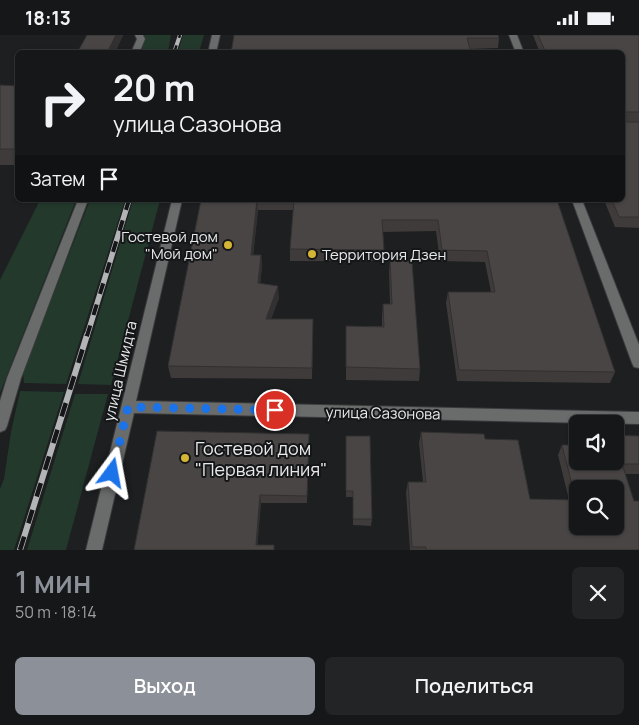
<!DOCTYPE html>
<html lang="ru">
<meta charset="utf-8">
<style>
body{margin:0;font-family:Manrope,sans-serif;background:#232426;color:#f1f3f6;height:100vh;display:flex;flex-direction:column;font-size:19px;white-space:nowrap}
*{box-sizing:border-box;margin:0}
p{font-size:16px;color:#9e9fa2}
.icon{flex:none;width:28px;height:28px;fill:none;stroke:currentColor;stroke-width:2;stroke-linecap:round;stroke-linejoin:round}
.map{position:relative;height:515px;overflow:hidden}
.details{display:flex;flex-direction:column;background:#161719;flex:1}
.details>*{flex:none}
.top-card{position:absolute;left:15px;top:15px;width:610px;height:152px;border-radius:8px;box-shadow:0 1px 4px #0004,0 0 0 1px #353638;background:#161719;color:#f1f3f6;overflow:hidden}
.controls{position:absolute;left:569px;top:380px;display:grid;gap:10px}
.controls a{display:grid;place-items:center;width:55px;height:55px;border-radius:8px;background:#161719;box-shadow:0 1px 4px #0004,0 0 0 1px #353638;font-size:25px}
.pin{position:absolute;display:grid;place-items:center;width:42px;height:42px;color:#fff;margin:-21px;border:2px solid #fff;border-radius:50%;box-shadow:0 1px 5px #0007}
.me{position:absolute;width:55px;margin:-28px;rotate:13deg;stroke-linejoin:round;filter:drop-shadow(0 0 4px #0008)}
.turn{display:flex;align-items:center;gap:18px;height:105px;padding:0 15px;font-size:22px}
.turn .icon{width:65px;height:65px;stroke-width:2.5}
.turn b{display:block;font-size:35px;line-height:42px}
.then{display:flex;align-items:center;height:48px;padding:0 15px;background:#0003;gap:10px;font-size:19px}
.round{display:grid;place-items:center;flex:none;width:52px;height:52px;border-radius:8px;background:#232426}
.head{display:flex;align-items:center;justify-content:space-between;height:85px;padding:0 15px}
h1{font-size:30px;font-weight:600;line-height:38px;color:#8c9099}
.primary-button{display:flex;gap:10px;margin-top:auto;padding:10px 15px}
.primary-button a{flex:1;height:58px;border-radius:8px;background:#8c9099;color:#fff;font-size:20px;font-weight:600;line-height:58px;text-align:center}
.primary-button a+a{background:#232426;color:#f1f3f6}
.status{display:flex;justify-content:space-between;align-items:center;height:35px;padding:0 25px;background:#161719;direction:ltr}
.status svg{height:14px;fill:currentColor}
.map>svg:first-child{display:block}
.green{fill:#22392c}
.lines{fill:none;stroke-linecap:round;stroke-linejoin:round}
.minor-casing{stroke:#393b3d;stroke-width:2}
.minor{fill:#6a6b6b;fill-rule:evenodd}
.rail-far2-casing{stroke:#b3b4b6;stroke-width:4}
.rail-far1-casing{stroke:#b3b4b6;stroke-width:5.5}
.rail-casing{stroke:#b3b4b6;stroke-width:6}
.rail-far2{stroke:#141617;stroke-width:2.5;stroke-dasharray:8;stroke-linecap:butt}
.rail-far1{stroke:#141617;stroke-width:4;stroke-dasharray:11;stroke-linecap:butt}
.rail{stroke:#141617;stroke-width:4.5;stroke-dasharray:14;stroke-linecap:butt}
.wall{fill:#3e3b3a}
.shaded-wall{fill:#323030}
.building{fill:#484544;stroke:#323030;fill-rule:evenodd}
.route{stroke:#1a73e8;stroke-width:9;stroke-dasharray:0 16.2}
.poi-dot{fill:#d5b535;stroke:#141617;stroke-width:2}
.labels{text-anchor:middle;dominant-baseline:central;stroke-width:4;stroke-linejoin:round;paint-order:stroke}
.poi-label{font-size:15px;fill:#e8e9ea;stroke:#141617;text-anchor:end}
.street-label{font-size:15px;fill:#e8e9ea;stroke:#141617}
.near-poi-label{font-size:18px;fill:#e8e9ea;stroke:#141617;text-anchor:start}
</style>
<div class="status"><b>18:13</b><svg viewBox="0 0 49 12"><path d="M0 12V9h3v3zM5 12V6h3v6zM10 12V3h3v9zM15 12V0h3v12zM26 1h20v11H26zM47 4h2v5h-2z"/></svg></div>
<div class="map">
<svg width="639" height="515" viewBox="0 0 639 515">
<rect width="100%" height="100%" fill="#1d1f21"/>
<!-- green -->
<g class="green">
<polygon points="142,0 171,0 168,17 139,18"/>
<polygon points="183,0 204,0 199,17 178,17"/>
<polygon points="40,165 76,165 0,358 0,245"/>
<polygon points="90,165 125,165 66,349 24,348 23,337"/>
<polygon points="133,165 160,165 111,350 78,349"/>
<polygon points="20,356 64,357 14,515 0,515 0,454 4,444 11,397"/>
<polygon points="75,359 108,359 66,515 27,515"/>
</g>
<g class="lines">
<defs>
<g id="minor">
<polygon points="135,0 143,0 145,4 139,18 131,18 137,4"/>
<polygon points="212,0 220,0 216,18 208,18"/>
<polygon points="509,0 517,0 524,18 516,18"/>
<polygon points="78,165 88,165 21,343 7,391 5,395 0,397 0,366 7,343"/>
<polygon points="172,165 182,165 136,366 639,377 639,389 134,378 102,515 86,515"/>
<polygon points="572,165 582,165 639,310 639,333 634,332 632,328"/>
</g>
</defs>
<!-- minor casing -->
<use href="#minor" class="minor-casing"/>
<!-- minor -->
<use href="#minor" class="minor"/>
<defs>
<polyline id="rail-far2" points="174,18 180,0"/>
<polyline id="rail-far1" points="87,301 129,165"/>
<polyline id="rail" points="20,515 87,300"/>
</defs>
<!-- rail-far2 casing -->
<use href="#rail-far2" class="rail-far2-casing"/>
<!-- rail-far1 casing -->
<use href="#rail-far1" class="rail-far1-casing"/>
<!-- rail casing -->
<use href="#rail" class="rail-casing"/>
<!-- rail-far2 -->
<use href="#rail-far2" class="rail-far2"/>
<!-- rail-far1 -->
<use href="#rail-far1" class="rail-far1"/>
<!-- rail -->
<use href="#rail" class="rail"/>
</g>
<!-- wall -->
<g class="wall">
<polygon points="234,0 499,3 498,13 470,14"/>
<polygon points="533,0 639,0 639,193 615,192 604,165 622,165 622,18 540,18"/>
<polygon points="0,50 18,51 18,130 0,130"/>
<polygon points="201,165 557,165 615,337 610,348 457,346 446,268 448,257 491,257 485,227 440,226 436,196 383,197 384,215 383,226 290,226 290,214 293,175 258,175 253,220 261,220 262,231 260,249 279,263 271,284 313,284 312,344 171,343 168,331"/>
<polygon points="390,225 420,334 419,346 346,345 346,291 382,291 382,281 383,269 390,269 389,237"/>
<polygon points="421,397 485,404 530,464 569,465 558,420 562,410 574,410 578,403 578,426 639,401 639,439 625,439 639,515 410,515 406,457 408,447 423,447 419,408"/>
<polygon points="309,399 307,468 261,468 257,510 134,515"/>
<polygon points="346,407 372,484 371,491 353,490 353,462 346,462"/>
</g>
<!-- shaded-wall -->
<g class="shaded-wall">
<polygon points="116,0 123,0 123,1 115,18 107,18"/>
<polygon points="257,165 258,175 252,231 251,220"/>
<polygon points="261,220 262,231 259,260 258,248"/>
<polygon points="278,251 279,263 267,295 266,284"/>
<polygon points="260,460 261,468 257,515 256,510"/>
</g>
<!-- building -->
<g class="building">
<polygon points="87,0 116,0 107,18 77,18"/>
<polygon points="234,0 498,0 499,3 467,3 471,18 231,18"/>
<polygon points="538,0 639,0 639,77 625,77 623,79 624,87 639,87 639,182 619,182 612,165 622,165 622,18 546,18"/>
<polygon points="0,50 18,51 18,114 0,114"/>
<polygon points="201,165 257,165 251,220 261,220 258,248 278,251 266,284 313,284 312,333 168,331"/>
<polygon points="294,165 557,165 615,337 459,335 448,257 495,257 487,216 442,215 438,185 382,185 384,215 290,214"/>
<polygon points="390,225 412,226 420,334 346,332 346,291 384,292 383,269 392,269"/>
<polygon points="157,396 309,399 307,461 260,460 256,510 274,510 274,515 134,515"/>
<path d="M421 397 484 399 485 404 518 405 530 464 576 465 562 410H578V426H615V400L639 401V429H622L634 466H639V515H426V512H412L408 447H426ZM578 454H615V491H578Z"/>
<polygon points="346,401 370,401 372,484 353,484 353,456 346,456"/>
</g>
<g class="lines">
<!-- route -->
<polyline class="route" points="112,438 128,372 275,375"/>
</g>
<!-- markers -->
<g class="poi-dot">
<circle cx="228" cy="210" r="5"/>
<circle cx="312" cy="219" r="5"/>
<circle cx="185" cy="423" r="5"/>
</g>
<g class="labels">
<!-- poi labels -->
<g class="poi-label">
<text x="218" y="201">Гостевой дом<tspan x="218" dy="17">"Мой дом"</tspan></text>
<text x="322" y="219" text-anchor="start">Территория Дзен</text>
</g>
<!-- street labels -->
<g class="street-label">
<text transform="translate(120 336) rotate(-77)">улица Шмидта</text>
<text transform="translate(383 378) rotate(1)">улица Сазонова</text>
</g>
<!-- near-poi labels -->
<g class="near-poi-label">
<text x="195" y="413">Гостевой дом<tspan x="195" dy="21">"Первая линия"</tspan></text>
</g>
</g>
</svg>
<div class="controls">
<a><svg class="icon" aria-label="sound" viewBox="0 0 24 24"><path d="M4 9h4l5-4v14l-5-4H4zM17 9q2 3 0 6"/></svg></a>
<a><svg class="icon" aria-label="search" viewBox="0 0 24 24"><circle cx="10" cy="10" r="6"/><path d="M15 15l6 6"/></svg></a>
</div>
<div class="pin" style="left:275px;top:375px;background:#d93025"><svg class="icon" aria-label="arrive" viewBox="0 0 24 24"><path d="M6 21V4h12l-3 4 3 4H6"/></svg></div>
<svg class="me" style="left:112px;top:438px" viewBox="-20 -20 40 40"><path d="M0-17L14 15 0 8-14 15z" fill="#1a73e8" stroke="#fff" stroke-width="4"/></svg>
<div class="top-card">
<div class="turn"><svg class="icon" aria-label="right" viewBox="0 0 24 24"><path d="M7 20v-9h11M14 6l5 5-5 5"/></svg><div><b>20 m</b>улица Сазонова</div></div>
<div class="then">Затем<svg class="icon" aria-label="arrive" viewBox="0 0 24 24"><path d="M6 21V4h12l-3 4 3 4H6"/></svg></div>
</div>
</div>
<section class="details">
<div class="head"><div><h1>1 мин</h1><p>50 m · 18:14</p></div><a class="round"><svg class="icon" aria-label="close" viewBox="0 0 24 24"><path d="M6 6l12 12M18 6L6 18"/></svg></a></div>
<div class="primary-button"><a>Выход</a><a>Поделиться</a></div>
</section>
